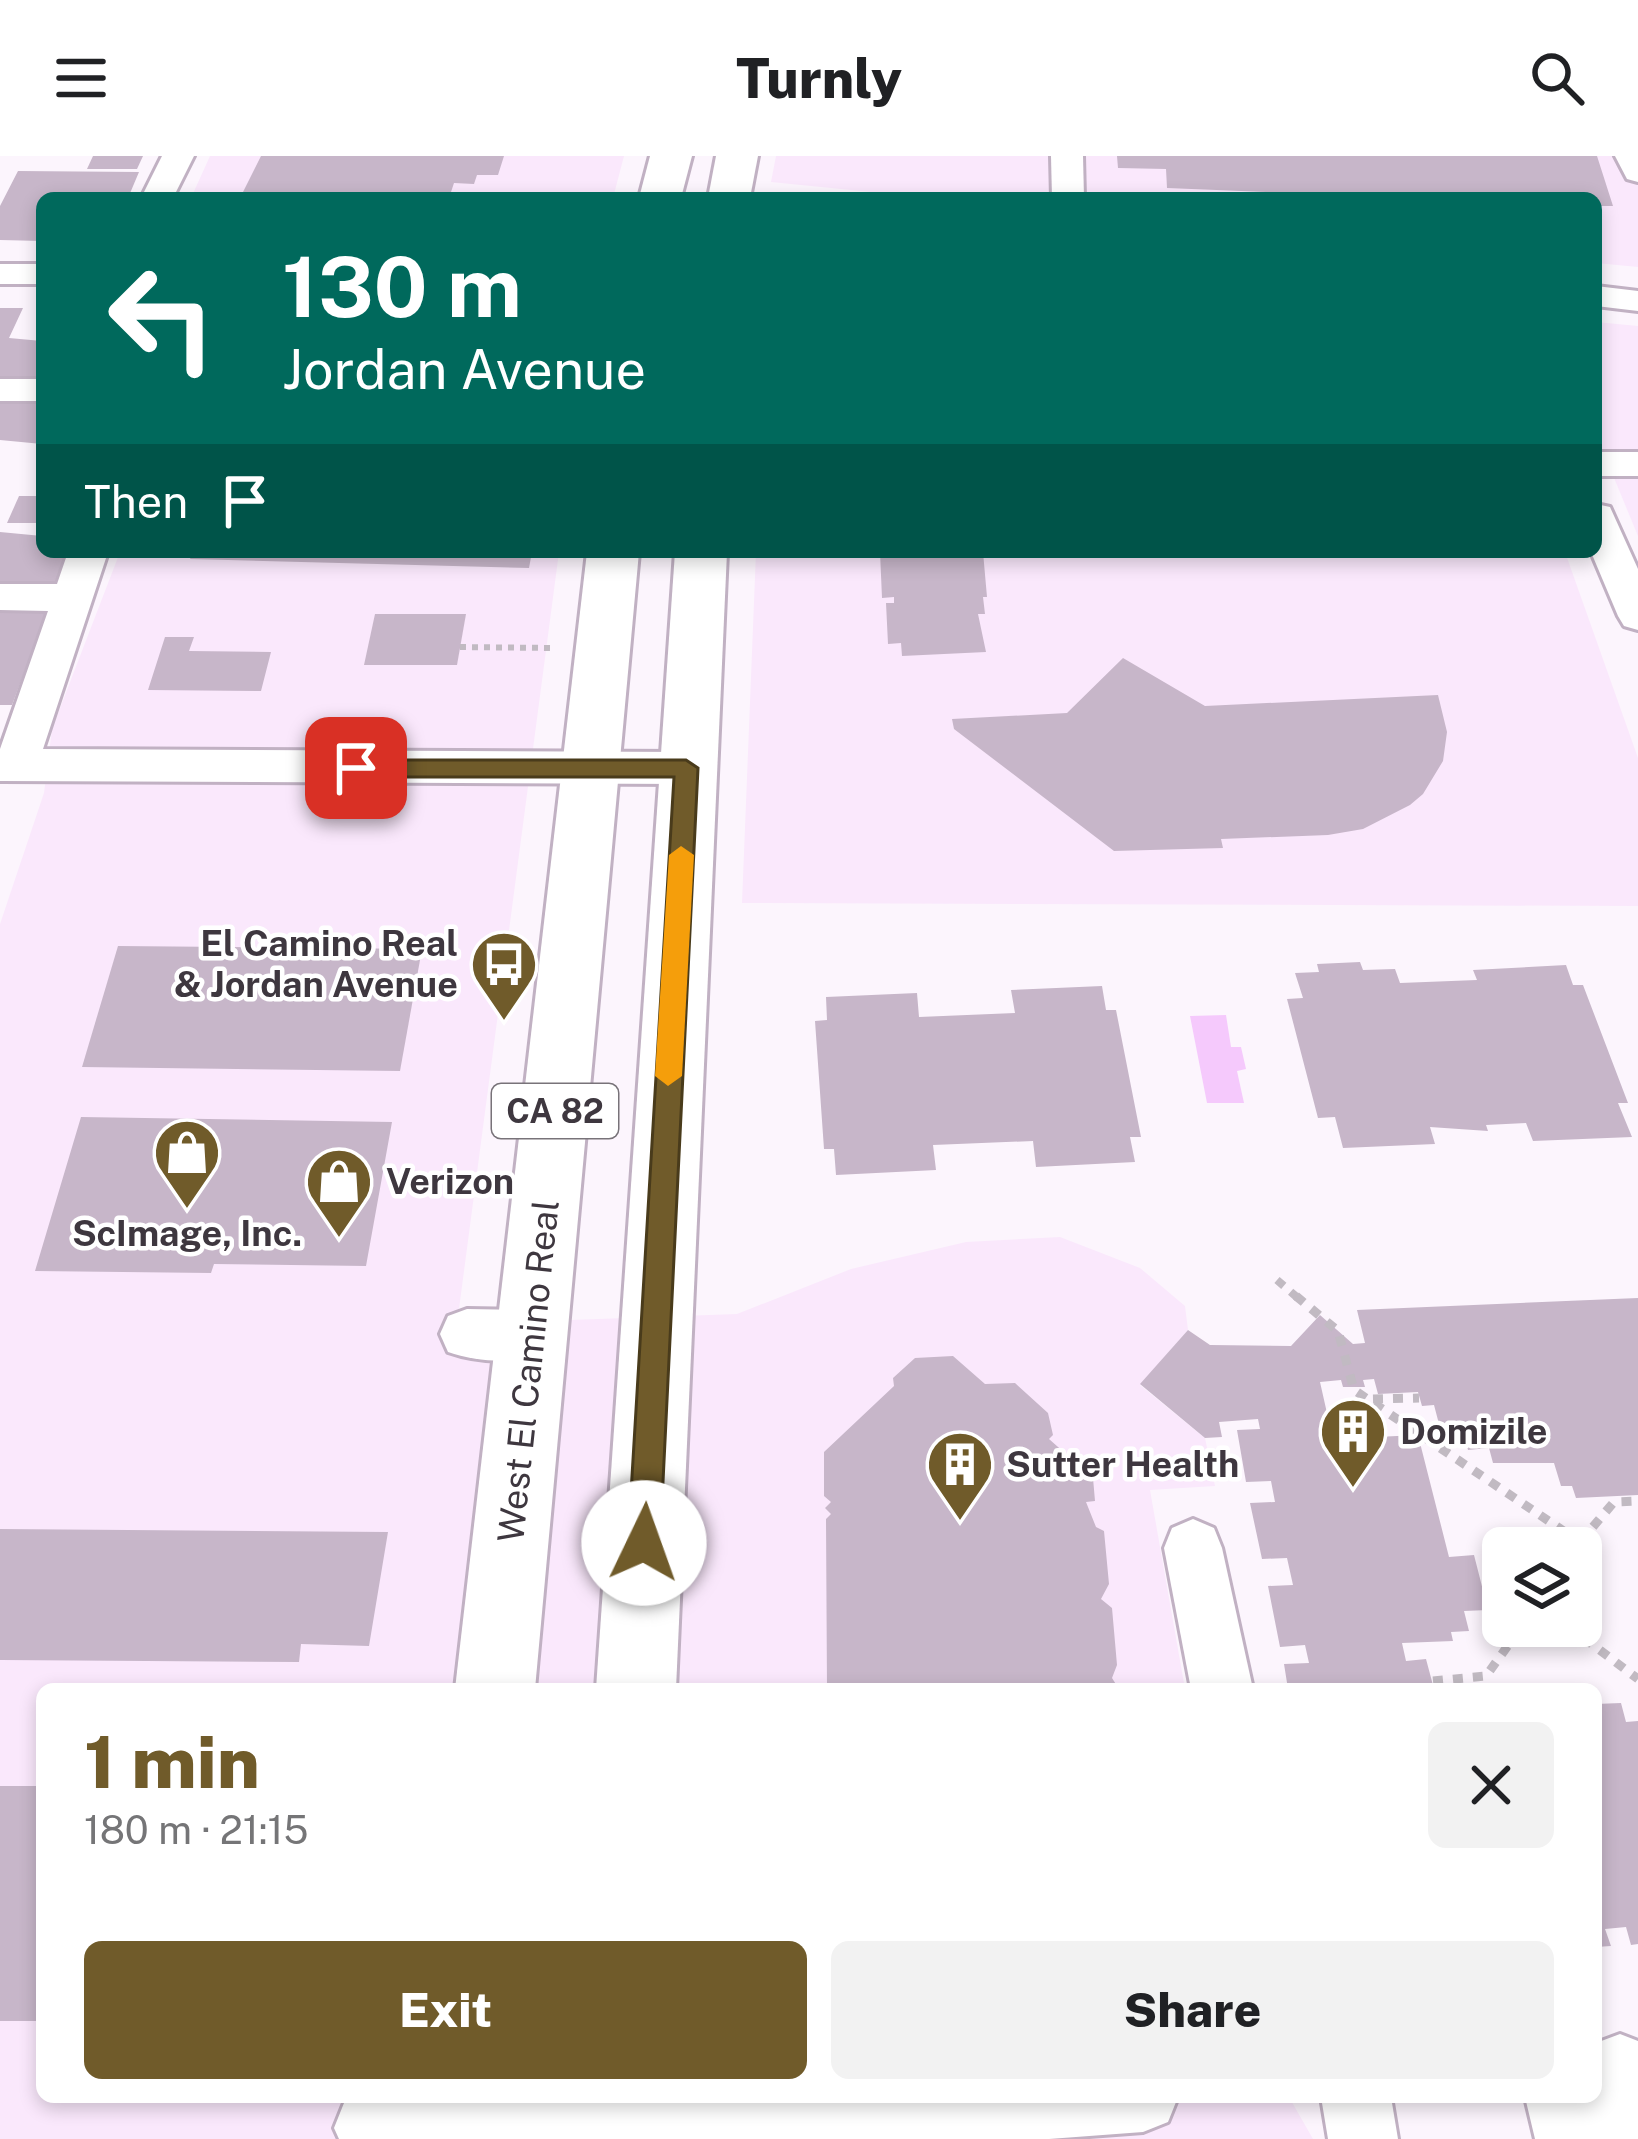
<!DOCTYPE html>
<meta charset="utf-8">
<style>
body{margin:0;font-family:"Public Sans",sans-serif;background:#f2f2f2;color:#202124;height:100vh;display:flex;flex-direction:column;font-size:45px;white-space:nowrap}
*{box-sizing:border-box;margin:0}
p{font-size:39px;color:#757577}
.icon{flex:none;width:66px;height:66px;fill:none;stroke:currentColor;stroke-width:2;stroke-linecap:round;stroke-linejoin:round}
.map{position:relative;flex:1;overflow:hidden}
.sheet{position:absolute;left:36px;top:1527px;width:1566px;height:420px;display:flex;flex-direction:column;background:#fff;border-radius:18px;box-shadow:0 6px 18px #0003}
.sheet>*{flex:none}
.banner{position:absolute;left:36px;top:36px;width:1566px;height:366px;border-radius:18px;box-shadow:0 6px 18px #0003;background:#00695c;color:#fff;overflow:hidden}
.buttons{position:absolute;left:1482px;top:1371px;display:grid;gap:24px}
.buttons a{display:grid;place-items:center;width:120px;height:120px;border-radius:18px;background:#fff;box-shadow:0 6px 18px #0003;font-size:60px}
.pin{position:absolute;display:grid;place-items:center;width:102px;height:102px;color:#fff;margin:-51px;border-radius:24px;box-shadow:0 6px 18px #0006}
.me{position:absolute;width:132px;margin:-66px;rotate:3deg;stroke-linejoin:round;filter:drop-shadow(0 0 9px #0008)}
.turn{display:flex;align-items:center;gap:42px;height:252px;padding:0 48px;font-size:54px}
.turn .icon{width:156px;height:156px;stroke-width:2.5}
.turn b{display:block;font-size:84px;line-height:102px}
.then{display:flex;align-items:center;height:114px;padding:0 48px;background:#0003;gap:24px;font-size:45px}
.round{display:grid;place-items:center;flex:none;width:126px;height:126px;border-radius:18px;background:#f2f2f2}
.headline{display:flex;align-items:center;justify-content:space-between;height:204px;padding:0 48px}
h1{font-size:72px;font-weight:800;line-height:90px;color:#705b2a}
.primary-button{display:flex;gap:24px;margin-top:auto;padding:24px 48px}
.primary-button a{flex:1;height:138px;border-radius:18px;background:#705b2a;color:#fff;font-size:48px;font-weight:800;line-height:138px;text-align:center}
.primary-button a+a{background:#f2f2f2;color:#202124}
header{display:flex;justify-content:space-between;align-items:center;height:156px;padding:0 48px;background:#fff;font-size:54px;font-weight:800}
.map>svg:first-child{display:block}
.built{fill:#fae8fc}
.water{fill:#f5c9fc}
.building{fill:#c7b6c9}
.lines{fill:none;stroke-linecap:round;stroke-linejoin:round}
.minor-casing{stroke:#c1b1c3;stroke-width:6}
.major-casing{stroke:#c1b1c3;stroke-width:6}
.path-far2{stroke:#c1bac2;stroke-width:6;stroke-dasharray:6 6;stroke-linecap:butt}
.path-far1{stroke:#c1bac2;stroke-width:8;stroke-dasharray:9 9;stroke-linecap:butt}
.path{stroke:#c1bac2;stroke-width:9;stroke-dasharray:10 10;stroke-linecap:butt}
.minor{fill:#fff;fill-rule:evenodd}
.major{fill:#fff;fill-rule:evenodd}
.route{fill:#705b2a;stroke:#493b1b;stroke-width:3}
.slow{fill:#f59e0b}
.labels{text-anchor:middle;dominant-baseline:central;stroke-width:9;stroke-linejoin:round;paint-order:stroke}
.shield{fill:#fff;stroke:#787379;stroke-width:3}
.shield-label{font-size:33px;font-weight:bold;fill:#3e373f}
.poi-label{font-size:36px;font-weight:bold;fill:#3e373f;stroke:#fff;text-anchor:start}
.street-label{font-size:36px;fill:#3e373f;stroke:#fff}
</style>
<header><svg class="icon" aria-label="menu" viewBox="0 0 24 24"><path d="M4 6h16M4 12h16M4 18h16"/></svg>Turnly<svg class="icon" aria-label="search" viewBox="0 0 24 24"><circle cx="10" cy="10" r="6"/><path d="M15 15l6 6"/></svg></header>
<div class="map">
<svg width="1638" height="1983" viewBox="0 0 1638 1983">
<rect width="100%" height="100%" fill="#fcf5fd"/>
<!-- built -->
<g class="built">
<polygon points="210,0 624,0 613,42 191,42"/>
<polygon points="776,0 1638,0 1638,111 1596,107 1596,42 931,42 771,26"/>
<polygon points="1596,166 1638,170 1638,380 1596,278"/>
<polygon points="120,396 559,396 457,1168 737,1158 851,1113 966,1086 1060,1081 1140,1112 1185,1150 1188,1174 1140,1229 1205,1282 1215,1330 1150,1334 1185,1533 42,1533 42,1941 1289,1941 1313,1983 0,1983 0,768 44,637 52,573"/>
<polygon points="756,396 1565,396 1638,602 1638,750 742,747"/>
</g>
<!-- water -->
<polygon class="water" points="1226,859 1231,891 1241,891 1246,913 1237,915 1244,947 1207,947 1190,860"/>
<!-- building -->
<g class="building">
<polygon points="93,0 143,0 137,13 87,13"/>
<polygon points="261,0 504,0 498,19 477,19 474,28 454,27 449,42 240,42"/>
<polygon points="1117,0 1597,0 1613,50 1596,50 1596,42 1412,42 1167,32 1166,13 1118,12"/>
<polygon points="18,15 139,16 128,42 42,42 42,85 0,84 0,50"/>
<polygon points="0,152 23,152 9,182 42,185 42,225 0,225"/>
<polygon points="0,242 42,242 42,288 0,284"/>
<polygon points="19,340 42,340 42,367 7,367"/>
<polygon points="0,376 42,380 42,396 78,396 59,428 0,427"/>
<polygon points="193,396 532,396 529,412 190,403"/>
<polygon points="880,396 983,396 987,441 983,441 985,458 978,458 986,496 902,500 901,487 888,488 886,447 894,447 894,441 882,442"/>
<polygon points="0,450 50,451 40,476 46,476 40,492 33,493 12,549 0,549"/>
<polygon points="375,458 466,458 457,509 364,509"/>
<polygon points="165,481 194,481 189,495 271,496 261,535 148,534"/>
<polygon points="1123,502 1205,550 1438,539 1447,576 1443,605 1423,638 1410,649 1363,673 1328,679 1221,683 1223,692 1114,695 954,573 952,563 1067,557"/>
<polygon points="118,790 422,793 400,915 82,911"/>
<polygon points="1360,806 1363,814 1395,813 1400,827 1477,824 1473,814 1566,809 1573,829 1583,829 1628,947 1618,947 1632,981 1533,985 1526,967 1486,969 1488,975 1430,971 1435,988 1343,992 1335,961 1318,962 1287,843 1303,842 1295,817 1319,816 1317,808"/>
<polygon points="1102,830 1106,854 1116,854 1141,981 1130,981 1135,1006 1036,1011 1033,985 933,989 936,1014 836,1019 834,993 824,993 815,865 827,864 826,841 917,837 919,861 1015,857 1011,834"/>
<polygon points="81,961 392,966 366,1110 214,1108 211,1117 35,1115"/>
<polygon points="1638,1142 1638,1339 1576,1342 1572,1330 1561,1330 1554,1307 1493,1307 1489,1292 1468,1294 1460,1266 1439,1268 1434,1249 1422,1250 1418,1236 1378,1238 1374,1223 1363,1224 1365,1231 1343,1231 1341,1224 1320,1226 1329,1266 1371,1264 1376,1281 1418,1279 1449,1401 1474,1399 1488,1454 1464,1455 1469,1475 1451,1476 1453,1485 1402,1487 1406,1505 1426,1503 1434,1533 1288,1533 1284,1508 1309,1507 1305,1489 1280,1491 1268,1430 1293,1429 1287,1402 1262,1403 1250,1347 1275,1346 1271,1325 1246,1326 1237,1274 1260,1273 1258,1263 1219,1266 1222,1281 1205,1282 1140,1228 1188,1174 1210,1189 1291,1190 1320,1159 1353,1188 1365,1187 1357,1154"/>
<polygon points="953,1200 985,1228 1015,1227 1048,1257 1053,1279 1049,1283 1093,1322 1095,1345 1086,1346 1096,1371 1104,1375 1109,1428 1101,1443 1112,1452 1117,1509 1112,1522 1119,1533 827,1533 826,1363 831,1358 825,1352 831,1346 824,1340 824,1296 894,1230 893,1222 915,1202"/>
<polygon points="0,1373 388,1376 369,1490 301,1488 299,1506 0,1504"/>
<polygon points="1621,1547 1626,1566 1638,1565 1638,1788 1631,1789 1626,1771 1605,1773 1611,1790 1596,1791 1596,1548"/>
<rect x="0" y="1630" width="42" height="235"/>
</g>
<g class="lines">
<defs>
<g id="minor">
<polygon points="162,0 194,0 173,42 141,42"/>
<polygon points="1051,0 1083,0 1084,42 1052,42"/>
<polygon points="1615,0 1638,0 1638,26 1627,23"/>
<rect x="0" y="108" width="42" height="20"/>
<polygon points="1596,130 1638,135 1638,155 1596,150"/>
<rect x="0" y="223" width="42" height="22"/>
<rect x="1596" y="296" width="42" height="24"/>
<polygon points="1596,348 1610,351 1638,413 1638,474 1624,470 1618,460 1591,396 1596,396"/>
<polygon points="68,396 108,396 43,593 686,596 701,601 708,612 701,623 686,628 0,625 0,593 48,455 0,454 0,428 57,428"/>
<path d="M467 1153 532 1154 551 1161 559 1179 551 1197C520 1208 479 1207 448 1196L440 1178 448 1160Z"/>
<polygon points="1193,1363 1214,1372 1222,1392 1253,1533 1191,1533 1164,1392 1172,1372"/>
<polygon points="1620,1878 1638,1885 1638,1983 1535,1983 1525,1941 1596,1941 1596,1887"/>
<polygon points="359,1941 1178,1941 1168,1966 1143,1976 1049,1983 339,1983 334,1972 344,1947"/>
<polygon points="1321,1941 1391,1941 1398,1983 1328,1983"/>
</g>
<g id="major">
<polygon points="650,0 692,0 681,42 639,42"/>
<polygon points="716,0 758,0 750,42 708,42"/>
<polygon points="587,396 639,396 535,1533 455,1533"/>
<polygon points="675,396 727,396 676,1533 596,1533"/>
<polygon points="410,1941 500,1941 496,1983 406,1983"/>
<polygon points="566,1941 656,1941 653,1983 563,1983"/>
</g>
</defs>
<!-- minor casing -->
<use href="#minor" class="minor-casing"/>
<!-- major casing -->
<use href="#major" class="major-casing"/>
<!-- path-far2 -->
<polyline class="path-far2" points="460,491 552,492"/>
<!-- path-far1 -->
<polyline class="path-far1" points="1277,1124 1299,1143"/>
<!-- path -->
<g class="path">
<polyline points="1296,1140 1338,1175 1354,1234 1580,1386 1576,1392"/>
<polyline points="1373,1243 1419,1242"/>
<polyline points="1580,1386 1614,1346 1638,1345"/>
<polyline points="1568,1470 1638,1523"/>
<polyline points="1433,1525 1486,1520 1522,1470"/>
</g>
<!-- minor -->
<use href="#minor" class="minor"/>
<!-- major -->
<use href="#major" class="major"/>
</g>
<!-- route -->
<polygon class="route" points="356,604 686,604 698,612 660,1387 655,1398 644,1402 633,1398 628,1387 674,621 356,621 344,612"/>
<!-- slow -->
<polygon class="slow" points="681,690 694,699 682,920 668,930 655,920 669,699"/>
<!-- icons -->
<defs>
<symbol id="bus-pin" viewBox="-11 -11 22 30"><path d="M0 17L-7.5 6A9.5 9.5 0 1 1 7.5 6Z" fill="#705b2a" stroke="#fff"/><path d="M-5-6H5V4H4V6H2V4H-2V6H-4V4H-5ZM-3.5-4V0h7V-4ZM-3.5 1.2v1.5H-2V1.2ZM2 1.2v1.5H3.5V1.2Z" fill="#fff"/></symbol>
<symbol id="shop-pin" viewBox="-11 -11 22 30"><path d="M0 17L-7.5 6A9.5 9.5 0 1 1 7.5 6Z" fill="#705b2a" stroke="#fff"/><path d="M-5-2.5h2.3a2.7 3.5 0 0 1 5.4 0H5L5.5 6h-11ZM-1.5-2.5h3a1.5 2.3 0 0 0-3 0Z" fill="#fff"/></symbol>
<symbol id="building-pin" viewBox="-11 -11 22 30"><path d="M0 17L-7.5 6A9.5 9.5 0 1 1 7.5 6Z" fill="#705b2a" stroke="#fff"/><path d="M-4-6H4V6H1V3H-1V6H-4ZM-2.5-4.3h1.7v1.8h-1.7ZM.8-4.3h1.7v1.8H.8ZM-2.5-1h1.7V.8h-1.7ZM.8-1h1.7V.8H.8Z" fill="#fff"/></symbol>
</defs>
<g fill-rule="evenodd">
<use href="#bus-pin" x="466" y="770" width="76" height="104"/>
<use href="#shop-pin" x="149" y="958" width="76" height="104"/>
<use href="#shop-pin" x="301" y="987" width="76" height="104"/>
<use href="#building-pin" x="1315" y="1237" width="76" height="104"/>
<use href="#building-pin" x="922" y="1270" width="76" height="104"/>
</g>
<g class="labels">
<!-- shield labels -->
<rect class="shield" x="492" y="928" width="126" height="54" rx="9"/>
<g class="shield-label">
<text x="555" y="955">CA 82</text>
</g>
<!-- poi labels -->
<g class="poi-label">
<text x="458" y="787" text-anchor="end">El Camino Real<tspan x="458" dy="41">&amp; Jordan Avenue</tspan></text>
<text x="386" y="1025">Verizon</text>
<text x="187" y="1077" text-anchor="middle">ScImage, Inc.</text>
<text x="1400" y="1275">Domizile</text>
<text x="1006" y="1308">Sutter Health</text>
</g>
<!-- street labels -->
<g class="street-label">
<text transform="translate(528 1215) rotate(-84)">West El Camino Real</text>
</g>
</g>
</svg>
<div class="buttons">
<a><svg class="icon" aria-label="layers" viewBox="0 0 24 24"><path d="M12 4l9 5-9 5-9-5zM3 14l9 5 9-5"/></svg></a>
</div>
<div class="pin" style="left:356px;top:612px;background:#d93025"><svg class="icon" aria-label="arrive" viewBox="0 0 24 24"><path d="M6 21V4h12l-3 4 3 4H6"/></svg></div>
<svg class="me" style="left:644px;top:1387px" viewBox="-20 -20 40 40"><circle r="19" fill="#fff"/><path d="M0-13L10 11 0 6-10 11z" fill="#705b2a"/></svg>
<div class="banner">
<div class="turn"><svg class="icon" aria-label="left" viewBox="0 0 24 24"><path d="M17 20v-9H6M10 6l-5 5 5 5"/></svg><div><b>130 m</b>Jordan Avenue</div></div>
<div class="then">Then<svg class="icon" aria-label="arrive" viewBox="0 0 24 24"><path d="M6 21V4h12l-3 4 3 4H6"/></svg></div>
</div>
<section class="sheet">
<div class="headline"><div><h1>1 min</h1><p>180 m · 21:15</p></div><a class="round"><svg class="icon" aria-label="close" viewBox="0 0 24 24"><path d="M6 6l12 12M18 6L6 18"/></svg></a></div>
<div class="primary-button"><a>Exit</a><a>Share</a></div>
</section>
</div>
